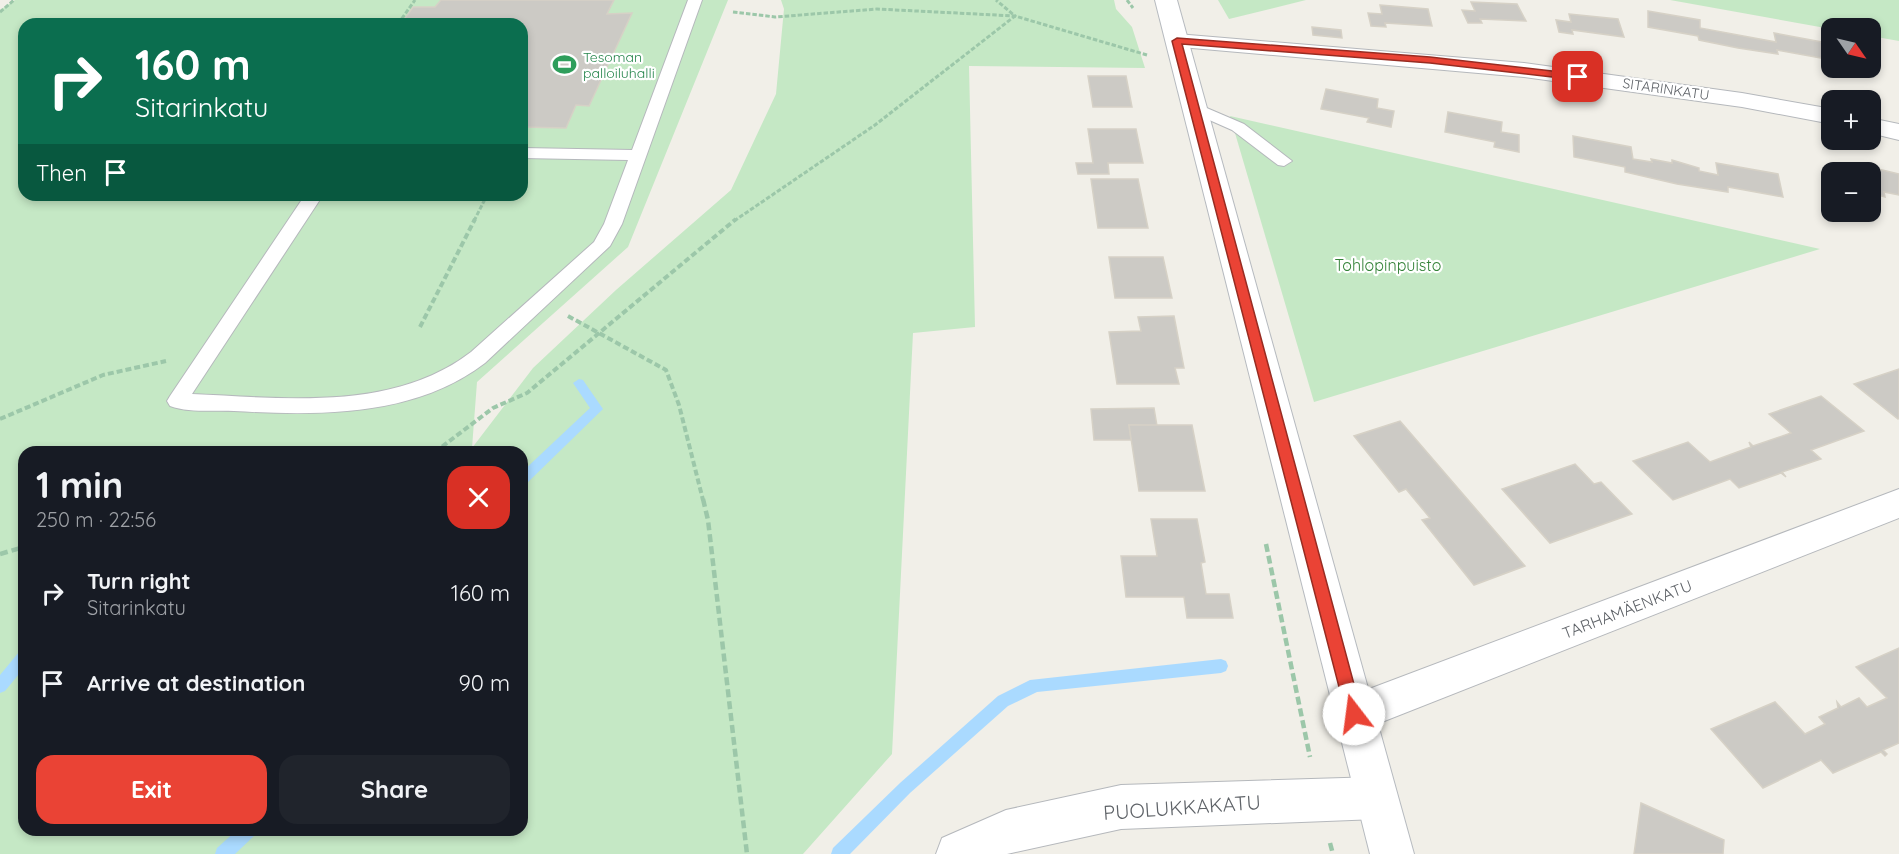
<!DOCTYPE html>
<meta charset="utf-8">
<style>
body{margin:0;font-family:Quicksand,sans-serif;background:#20242c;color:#f1f3f6;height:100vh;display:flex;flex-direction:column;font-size:22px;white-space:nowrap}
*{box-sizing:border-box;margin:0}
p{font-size:20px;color:#9ea1a6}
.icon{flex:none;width:33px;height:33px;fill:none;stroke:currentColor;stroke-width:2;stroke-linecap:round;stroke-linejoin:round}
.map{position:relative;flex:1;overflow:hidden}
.details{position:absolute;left:18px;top:446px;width:510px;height:390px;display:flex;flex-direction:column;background:#171b24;border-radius:18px;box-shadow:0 3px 9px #0003}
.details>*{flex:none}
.guide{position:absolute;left:18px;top:18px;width:510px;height:183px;border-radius:18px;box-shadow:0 3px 9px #0003;background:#0b6e4f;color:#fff;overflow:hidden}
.needle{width:39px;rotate:124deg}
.buttons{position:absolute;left:1821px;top:18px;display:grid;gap:12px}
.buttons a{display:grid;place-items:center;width:60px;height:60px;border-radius:12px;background:#171b24;box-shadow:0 3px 9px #0003;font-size:30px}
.pin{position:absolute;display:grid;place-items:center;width:51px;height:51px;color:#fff;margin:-26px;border-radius:12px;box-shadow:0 3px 9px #0006}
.me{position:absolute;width:66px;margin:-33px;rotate:345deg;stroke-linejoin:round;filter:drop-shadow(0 0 4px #0008)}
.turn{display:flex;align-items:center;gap:21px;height:126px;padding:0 18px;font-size:27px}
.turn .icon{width:78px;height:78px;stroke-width:2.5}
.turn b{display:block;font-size:42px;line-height:51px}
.then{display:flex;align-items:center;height:57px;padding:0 18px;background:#0003;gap:12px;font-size:22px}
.round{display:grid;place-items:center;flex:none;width:63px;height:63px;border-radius:18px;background:#20242c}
.headline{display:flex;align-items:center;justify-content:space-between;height:102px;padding:0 18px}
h1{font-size:36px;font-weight:700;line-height:45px}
.action{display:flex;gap:12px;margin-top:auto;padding:12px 18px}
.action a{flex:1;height:69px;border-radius:18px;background:#ea4335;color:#fff;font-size:24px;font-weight:700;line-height:69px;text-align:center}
.action a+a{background:#20242c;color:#f1f3f6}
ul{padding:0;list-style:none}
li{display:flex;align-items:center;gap:18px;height:90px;padding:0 18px}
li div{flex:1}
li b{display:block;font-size:22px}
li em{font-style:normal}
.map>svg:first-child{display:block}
.green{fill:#c5e8c5;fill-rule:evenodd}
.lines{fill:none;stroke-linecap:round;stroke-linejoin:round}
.stream{fill:#aadaff;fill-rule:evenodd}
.building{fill:#cccac5;stroke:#d6d1c6;stroke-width:1.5}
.lane-casing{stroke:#b5b8bc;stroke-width:2}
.street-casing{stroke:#b5b8bc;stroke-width:2}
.secondary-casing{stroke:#b6babf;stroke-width:2}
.path-far2{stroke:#9cc7a9;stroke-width:3;stroke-dasharray:4.5 2;stroke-linecap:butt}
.path-far1{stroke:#9cc7a9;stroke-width:4;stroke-dasharray:6 3;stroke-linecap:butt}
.path{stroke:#9cc7a9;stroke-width:4.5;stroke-dasharray:8 4;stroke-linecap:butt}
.lane{fill:#fff;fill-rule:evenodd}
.street{fill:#fff;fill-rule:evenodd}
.secondary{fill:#fff;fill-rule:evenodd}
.route{fill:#ea4335;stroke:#982c22;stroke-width:1.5}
.labels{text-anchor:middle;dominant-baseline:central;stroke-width:4.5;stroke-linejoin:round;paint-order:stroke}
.far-leisure-label{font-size:14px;fill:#27864d;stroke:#fff;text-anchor:start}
.far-street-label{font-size:14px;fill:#5f6368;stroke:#fff}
.park-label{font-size:16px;fill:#348238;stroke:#fff}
.street-label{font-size:16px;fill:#5f6368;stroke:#fff}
.near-street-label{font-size:20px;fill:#5f6368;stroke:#fff}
</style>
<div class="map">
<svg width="1899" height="854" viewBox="0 0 1899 854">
<rect width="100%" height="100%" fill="#f1efe8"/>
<!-- green -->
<g class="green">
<path d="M15 0H728L628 247 477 382 472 448 533 368 616 290 731 190 776 94 784 9 781 0H1114L1116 9 1132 27 1145 68 969 66 975 327 913 333 892 754 803 854H0V10ZM24 24H522V195H24ZM24 452H522V830H24Z"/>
<polygon points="1218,0 1306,0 1229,19"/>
<polygon points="1670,0 1899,0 1899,41 1871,36 1870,28 1831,29"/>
<polygon points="1230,116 1820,249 1314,402"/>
</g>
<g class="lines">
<!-- stream -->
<g class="stream">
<polygon points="579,379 583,380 603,409 526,484 522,485 522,472 590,408 573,383"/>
<polygon points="24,651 24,668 5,691 0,693 0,675 19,652"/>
<polygon points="1221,659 1226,661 1228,666 1226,671 1221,673 1037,692 1008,706 910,793 850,854 831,854 833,848 900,783 998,696 1030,680"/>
<polygon points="237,830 256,830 254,836 235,854 215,854 217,848"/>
</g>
</g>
<!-- building -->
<g class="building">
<polygon points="441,0 614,0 607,14 632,13 589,106 576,105 566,128 522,127 522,24 401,24 413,7 435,7"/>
<polygon points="1471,2 1517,4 1526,21 1480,19 1482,23 1468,23 1462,10 1475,11"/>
<polygon points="1380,5 1428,9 1432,26 1385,23 1386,27 1371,26 1368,13 1382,14"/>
<polygon points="1648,11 1700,20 1700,28 1776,42 1774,33 1827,43 1832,60 1777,50 1778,54 1738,48 1699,40 1698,36 1648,27"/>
<polygon points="1569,14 1618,19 1624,37 1572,30 1573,34 1559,32 1556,20 1571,22"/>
<polygon points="1312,27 1341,30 1342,38 1313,35"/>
<polygon points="1088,76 1126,76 1132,107 1093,107"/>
<polygon points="1326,89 1378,99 1377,108 1394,111 1391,127 1367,122 1369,118 1321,109"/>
<polygon points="1448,112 1502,122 1501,132 1519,135 1519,152 1494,147 1495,142 1445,132"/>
<polygon points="1088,129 1136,129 1143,163 1108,163 1109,174 1078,174 1076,163 1093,163"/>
<polygon points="1573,136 1631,147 1633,159 1652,162 1651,159 1672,163 1672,160 1699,168 1699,171 1718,175 1716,163 1778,174 1783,197 1728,187 1728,192 1677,184 1625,172 1625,167 1574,157"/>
<polygon points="1829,167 1854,172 1832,172 1832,184"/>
<polygon points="1874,168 1899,174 1899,195 1884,192 1885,197 1870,193 1870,177 1875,178"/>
<polygon points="1091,179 1138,179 1148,228 1098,228"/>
<polygon points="1109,257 1163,257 1172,298 1115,298"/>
<polygon points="1174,316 1184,368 1175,368 1179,384 1117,384 1109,332 1141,331 1138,317"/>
<polygon points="1899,369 1899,418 1898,419 1854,384"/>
<polygon points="1821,396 1864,431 1811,450 1821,459 1782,472 1786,477 1781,473 1739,488 1730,479 1673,500 1633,461 1688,442 1710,462 1751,447 1749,442 1753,446 1791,433 1769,414"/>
<polygon points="1154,408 1157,426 1129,425 1131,440 1094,440 1091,409"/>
<polygon points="1400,421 1525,566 1474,585 1422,520 1430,518 1406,489 1399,492 1354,436"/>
<polygon points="1129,425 1192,425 1205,491 1139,491"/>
<polygon points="1575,464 1594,484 1601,482 1632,514 1550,543 1502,489"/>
<polygon points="1151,519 1197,519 1205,562 1201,563 1206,594 1229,594 1233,618 1187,618 1184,597 1126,597 1121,556 1157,556"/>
<polygon points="1899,648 1899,743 1883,750 1887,754 1885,756 1881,752 1833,773 1821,760 1763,788 1711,729 1775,702 1805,734 1825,724 1819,717 1838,708 1837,702 1841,707 1859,698 1867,707 1887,698 1856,667"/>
<polygon points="1641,803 1724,840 1723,854 1634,854"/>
</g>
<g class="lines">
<defs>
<g id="lane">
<path d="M688 0H702L622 224 610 246 485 363C415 417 318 416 234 411 213 410 189 413 170 406L167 401 170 396 305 195H323L192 394C285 398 393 412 471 352L594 242 604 224 628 160 522 158V148L632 150Z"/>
<polygon points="1195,103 1244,124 1292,161 1284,166 1278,165 1232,130 1189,111 1187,108 1189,105"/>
</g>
<g id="street">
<polygon points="1177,34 1524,63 1742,93 1832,109 1832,124 1742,107 1524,77 1169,46 1166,41 1169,36"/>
<polygon points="1870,118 1899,124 1899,140 1870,133"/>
<polygon points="1899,489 1899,518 1354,733 1340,728 1334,714 1340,700"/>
<polygon points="1377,777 1392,783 1398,798 1392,813 1377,819 1121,829 1007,854 936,854 942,838 1006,810 1121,785"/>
</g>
<polygon id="secondary" points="1155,0 1177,0 1414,854 1370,854"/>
</defs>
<!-- lane casing -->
<use href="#lane" class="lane-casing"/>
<!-- street casing -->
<use href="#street" class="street-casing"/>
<!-- secondary casing -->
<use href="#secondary" class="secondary-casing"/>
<!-- path-far2 -->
<g class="path-far2">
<polyline points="1127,0 1133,8"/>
<polyline points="0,12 14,0"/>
<polyline points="733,12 775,17 877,9 1015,16 1147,55"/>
<polyline points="398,24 415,0"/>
<polyline points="474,221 487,195"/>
<polyline points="734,221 875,125 1015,16 996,0"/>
</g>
<!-- path-far1 -->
<g class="path-far1">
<polyline points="568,316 666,370 679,405 703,500"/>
<polyline points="420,327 475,219"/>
<polyline points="0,419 103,375 166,361"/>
<polyline points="435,452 493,408 527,393 736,219"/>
</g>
<!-- path -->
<g class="path">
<polyline points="703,499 708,520 747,854"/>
<polyline points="1266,544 1310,757"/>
<polyline points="0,554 24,547"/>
<polyline points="1330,843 1333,854"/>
</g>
<!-- lane -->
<use href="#lane" class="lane"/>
<!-- street -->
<use href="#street" class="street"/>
<!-- secondary -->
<use href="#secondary" class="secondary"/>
</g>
<!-- route -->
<polygon class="route" points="1177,38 1430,57 1578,74 1583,77 1578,80 1430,63 1182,44 1362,714 1360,719 1354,722 1348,719 1346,714 1172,41"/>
<!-- icons -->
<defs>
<symbol id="stadium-bare" viewBox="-9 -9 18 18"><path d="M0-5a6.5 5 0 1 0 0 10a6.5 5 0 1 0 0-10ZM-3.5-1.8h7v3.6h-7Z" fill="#2e9e5b" stroke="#fff" stroke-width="2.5" paint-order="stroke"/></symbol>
</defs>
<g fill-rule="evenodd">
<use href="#stadium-bare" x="548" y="48" width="33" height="33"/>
</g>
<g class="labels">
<!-- far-leisure labels -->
<g class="far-leisure-label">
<text x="583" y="57">Tesoman<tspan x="583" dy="16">palloiluhalli</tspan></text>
</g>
<!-- far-street labels -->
<g class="far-street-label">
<text transform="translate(1666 89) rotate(8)">SITARINKATU</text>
</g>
<!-- park labels -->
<g class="park-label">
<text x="1388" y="265">Tohlopinpuisto</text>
</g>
<!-- street labels -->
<g class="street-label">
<text transform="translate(1627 609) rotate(-21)">TARHAMÄENKATU</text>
</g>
<!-- near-street labels -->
<g class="near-street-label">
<text transform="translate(1182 807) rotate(-4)">PUOLUKKAKATU</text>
</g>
</g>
</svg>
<div class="buttons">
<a><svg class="needle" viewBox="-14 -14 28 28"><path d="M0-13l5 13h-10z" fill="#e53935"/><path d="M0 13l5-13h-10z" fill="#9ea1a6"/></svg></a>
<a>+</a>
<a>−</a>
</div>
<div class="pin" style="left:1578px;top:77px;background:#d93025"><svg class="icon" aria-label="arrive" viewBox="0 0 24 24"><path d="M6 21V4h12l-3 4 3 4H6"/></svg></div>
<svg class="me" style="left:1354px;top:714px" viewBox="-20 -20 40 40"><circle r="19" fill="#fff"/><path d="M0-13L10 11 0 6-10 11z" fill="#ea4335"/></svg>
<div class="guide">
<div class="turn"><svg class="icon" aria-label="right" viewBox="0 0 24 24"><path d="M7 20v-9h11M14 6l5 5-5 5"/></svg><div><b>160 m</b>Sitarinkatu</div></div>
<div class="then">Then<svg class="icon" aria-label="arrive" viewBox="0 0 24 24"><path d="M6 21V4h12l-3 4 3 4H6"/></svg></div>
</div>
<section class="details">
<div class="headline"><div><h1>1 min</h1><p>250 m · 22:56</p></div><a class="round" style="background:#d93025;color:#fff"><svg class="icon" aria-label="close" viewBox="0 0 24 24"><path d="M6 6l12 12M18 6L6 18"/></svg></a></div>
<ul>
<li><svg class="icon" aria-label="right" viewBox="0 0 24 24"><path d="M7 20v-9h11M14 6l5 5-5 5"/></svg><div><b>Turn right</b><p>Sitarinkatu</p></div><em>160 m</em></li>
<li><svg class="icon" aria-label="arrive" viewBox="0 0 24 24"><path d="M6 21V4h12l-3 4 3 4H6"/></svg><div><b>Arrive at destination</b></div><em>90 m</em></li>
</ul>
<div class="action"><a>Exit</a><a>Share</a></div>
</section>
</div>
